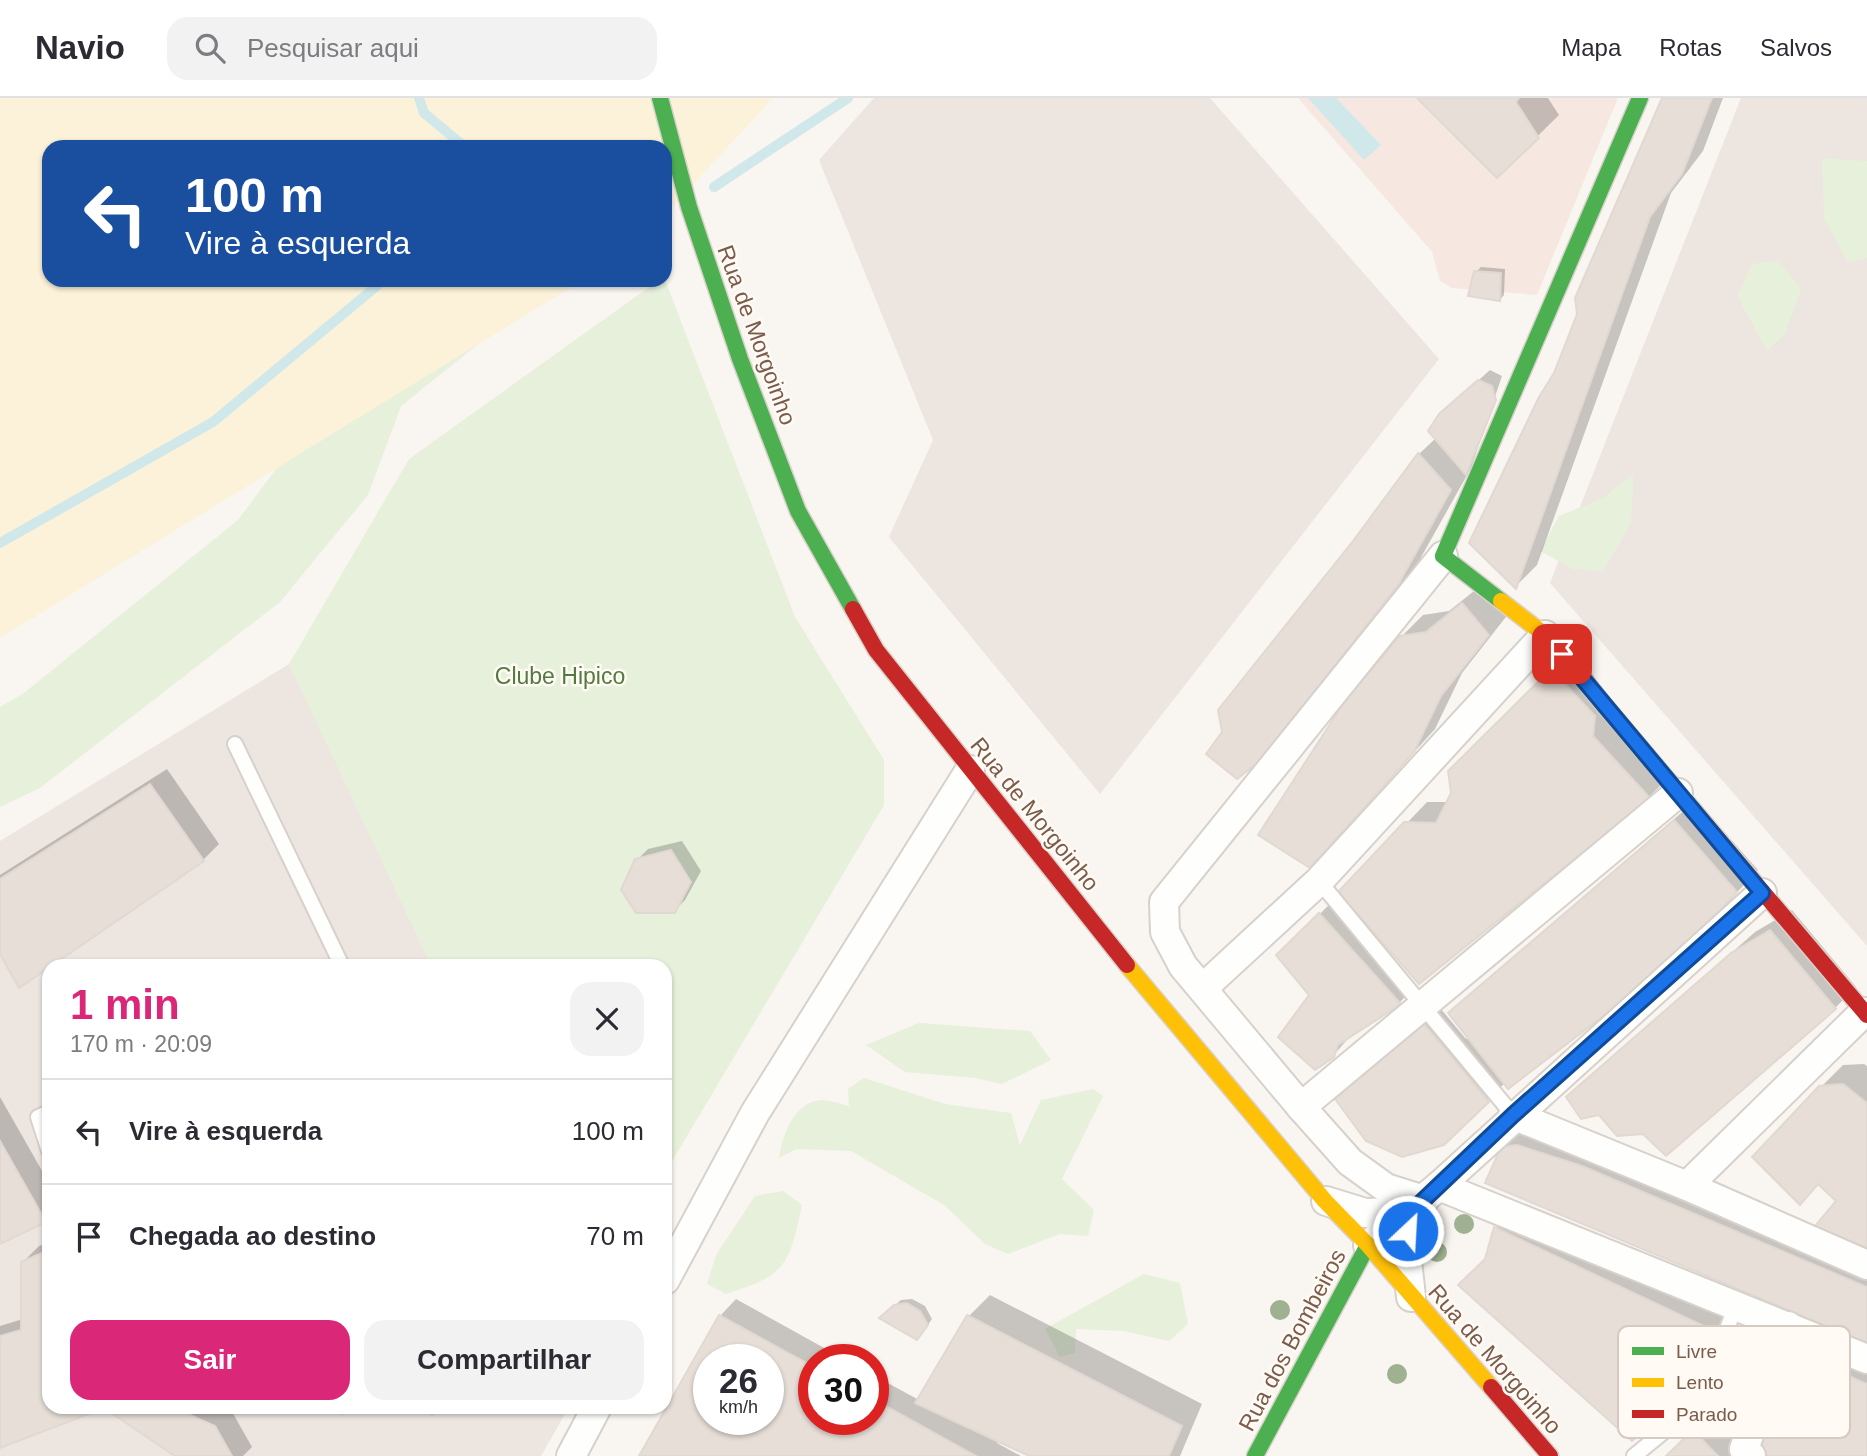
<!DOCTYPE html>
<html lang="pt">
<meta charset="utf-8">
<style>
body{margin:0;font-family:Helvetica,sans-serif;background:#f2f2f3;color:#2b2b33;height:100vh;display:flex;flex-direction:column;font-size:26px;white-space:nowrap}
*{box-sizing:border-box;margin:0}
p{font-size:23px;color:#7c7c81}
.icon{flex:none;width:38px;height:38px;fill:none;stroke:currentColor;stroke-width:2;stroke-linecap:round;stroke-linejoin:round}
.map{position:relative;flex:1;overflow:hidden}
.panel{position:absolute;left:42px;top:861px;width:630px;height:455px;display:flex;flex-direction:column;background:#fff;border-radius:21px;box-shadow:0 2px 5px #0004}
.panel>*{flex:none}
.top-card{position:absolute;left:42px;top:42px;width:630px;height:147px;border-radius:21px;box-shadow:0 2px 5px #0004;background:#1a4fa0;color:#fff;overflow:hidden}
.speed{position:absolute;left:693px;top:1246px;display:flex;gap:14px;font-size:35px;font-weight:700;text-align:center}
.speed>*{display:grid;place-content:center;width:91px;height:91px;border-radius:50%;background:#fff;box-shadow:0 2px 5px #0004;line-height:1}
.speed small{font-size:18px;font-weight:400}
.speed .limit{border:10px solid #d22;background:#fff;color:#111}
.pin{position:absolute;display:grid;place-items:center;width:60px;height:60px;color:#fff;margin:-30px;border-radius:14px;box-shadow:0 4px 10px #0006}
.me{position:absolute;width:77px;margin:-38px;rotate:25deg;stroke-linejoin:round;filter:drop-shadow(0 0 5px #0008)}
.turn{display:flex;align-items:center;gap:24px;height:147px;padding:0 28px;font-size:32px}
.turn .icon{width:91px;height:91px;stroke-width:2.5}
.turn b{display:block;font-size:49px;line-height:60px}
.round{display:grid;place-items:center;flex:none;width:74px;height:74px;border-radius:21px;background:#f2f2f3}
.head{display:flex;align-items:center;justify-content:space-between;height:119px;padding:0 28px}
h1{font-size:42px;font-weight:800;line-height:52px;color:#db2777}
.primary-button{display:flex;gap:14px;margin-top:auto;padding:14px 28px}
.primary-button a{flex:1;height:80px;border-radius:21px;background:#db2777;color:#fff;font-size:28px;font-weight:800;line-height:80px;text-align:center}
.primary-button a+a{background:#f2f2f3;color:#2b2b33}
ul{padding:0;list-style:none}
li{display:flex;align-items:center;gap:21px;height:105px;padding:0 28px;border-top:2px solid #e1e1e2}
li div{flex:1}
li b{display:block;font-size:26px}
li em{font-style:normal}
header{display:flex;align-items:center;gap:42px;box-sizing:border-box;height:98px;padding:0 35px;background:#fff;border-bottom:2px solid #e1e1e2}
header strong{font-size:33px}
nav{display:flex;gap:38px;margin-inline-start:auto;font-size:24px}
.search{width:490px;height:63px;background:#f2f2f3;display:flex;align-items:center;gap:18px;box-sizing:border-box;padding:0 24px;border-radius:21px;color:#7c7c81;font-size:26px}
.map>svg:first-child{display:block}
.commercial{fill:#f6e8e1}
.industrial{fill:#ede5e0}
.green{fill:#e7f0db}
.sand{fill:#fbf2d9}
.water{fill:#d0e8ea}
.shadow{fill:#0003;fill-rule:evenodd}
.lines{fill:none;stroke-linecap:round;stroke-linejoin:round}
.stream{stroke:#d0e8ea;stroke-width:10}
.building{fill:#e6ded7;stroke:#e2d8d2;stroke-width:2;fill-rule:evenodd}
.lane-casing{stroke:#d7d1cb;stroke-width:18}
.street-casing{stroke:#d7d1cb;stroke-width:32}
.fast-casing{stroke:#d9d2cb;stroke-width:19}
.slow-casing{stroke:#d9d2cb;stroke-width:19}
.jam-casing{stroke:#d9d2cb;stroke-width:19}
.lane{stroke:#fefefd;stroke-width:14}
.street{stroke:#fefefd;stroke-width:28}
.fast{stroke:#4caf50;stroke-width:16}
.slow{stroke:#ffc107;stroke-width:16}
.jam{stroke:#c62828;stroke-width:16}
.tree{fill:#9eb190}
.route-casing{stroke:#114b97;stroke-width:18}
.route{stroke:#1a73e8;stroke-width:12}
.labels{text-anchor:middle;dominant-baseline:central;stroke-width:5;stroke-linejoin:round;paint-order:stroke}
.street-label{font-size:23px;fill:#7a5c4d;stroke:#fffaf3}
.park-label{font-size:23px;fill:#537a41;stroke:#fffaf3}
.key{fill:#fffaf3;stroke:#d7cbc1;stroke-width:2}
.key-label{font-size:19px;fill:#7a5c4d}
</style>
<header>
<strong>Navio</strong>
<div class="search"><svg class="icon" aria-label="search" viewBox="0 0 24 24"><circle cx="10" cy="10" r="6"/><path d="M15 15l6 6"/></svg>Pesquisar aqui</div>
<nav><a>Mapa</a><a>Rotas</a><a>Salvos</a></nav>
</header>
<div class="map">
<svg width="1867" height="1358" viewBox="0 0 1867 1358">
<rect width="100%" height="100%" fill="#f9f5f0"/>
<!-- commercial -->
<polygon class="commercial" points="1298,0 1618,0 1537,197 1452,190 1440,183 1432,154"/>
<!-- industrial -->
<g class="industrial">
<polygon points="874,0 1210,0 1439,261 1100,696 889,439 933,342 819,62"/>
<polygon points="1741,0 1867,0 1867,848 1550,485"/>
<polygon points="289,566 434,868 49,868 49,1309 569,1309 541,1358 0,1358 0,743"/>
</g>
<!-- green -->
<g class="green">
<polygon points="1822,60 1867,63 1867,160 1847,164 1824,120"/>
<polygon points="1778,162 1801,191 1785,236 1767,253 1737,198 1752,166"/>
<polygon points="659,182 665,182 795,519 884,662 884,707 665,1075 665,868 431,868 289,566 409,361"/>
<polygon points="508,222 401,308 368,397 280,504 40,690 0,709 0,609 24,595 238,422 379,233"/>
<polygon points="1634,375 1631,425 1603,474 1573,471 1540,453 1559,418 1603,400"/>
<polygon points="919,925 1030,933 1051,962 1002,986 975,980 905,974 866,947"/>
<path d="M864 980 945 1006 1011 1015 1020 1047 1041 1002 1093 991 1103 998 1062 1081 1094 1112 1088 1138 1060 1136 1008 1156 985 1146 944 1107 851 1053 797 1051 779 1060C783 1037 793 1004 822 1002 830 1002 841 1006 849 1008L848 991Z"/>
<path d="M783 1093 802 1107C789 1167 787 1177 726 1196L707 1186 716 1157 755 1098Z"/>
<polygon points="1144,1176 1180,1185 1188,1226 1169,1243 1124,1233 1076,1231 1075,1255 1060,1259 1045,1231"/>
</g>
<!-- sand -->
<polygon class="sand" points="0,0 773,0 665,117 665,49 49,49 49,182 583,182 0,540"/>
<!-- water -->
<polygon class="water" points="1308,0 1336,0 1381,47 1364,62"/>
<!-- shadow -->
<g class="shadow">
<polygon points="1419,0 1548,0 1559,17 1497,78"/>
<polygon points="1664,0 1723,0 1703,53 1671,95 1537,467 1516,488"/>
<polygon points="1481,169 1505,171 1504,197 1500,202 1476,174"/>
<polygon points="1490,272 1502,278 1471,370 1419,463 1281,640 1258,662 1355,444 1419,356 1436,340 1452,306"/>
<polygon points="1484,485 1509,515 1462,575 1435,631 1331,746 1401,539 1423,517 1449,513"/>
<polygon points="1573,551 1670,678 1649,699 1419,884 1406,726 1427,704 1448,704"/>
<polygon points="167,671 219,746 203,762 0,853 0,777"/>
<polygon points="1696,702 1758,772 1695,839 1505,985 1443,1045 1338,1001 1441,911 1466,941 1468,939 1450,916"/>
<polygon points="682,743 701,773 685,802 674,813 637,762 648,751"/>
<polygon points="1336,800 1416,888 1400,904 1352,936 1333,958 1311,897 1278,857"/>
<polygon points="1792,812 1856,889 1835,910 1643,1035 1568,1000 1755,834"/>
<polygon points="1864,966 1867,968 1867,1149 1838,1103 1821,989 1843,967"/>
<polygon points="0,999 49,1085 49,1119 0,1144"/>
<polygon points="1524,1028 1867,1159 1867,1243 1487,1084 1502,1050"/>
<polygon points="1516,1109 1728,1208 1707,1276 1685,1298 1486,1161 1495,1130"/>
<polygon points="49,1144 49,1309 103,1309 0,1349 0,1228 23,1221 22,1165 39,1148"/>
<path d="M990 1197 1202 1306 1180 1358H1033L999 1342 997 1345 1021 1358H641L720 1218 736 1201 846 1262H814V1321H873V1277L919 1302 969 1218ZM709 1262H768V1321H709Z"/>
<polygon points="912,1201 925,1208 932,1221 922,1235 882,1219 901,1202"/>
<polygon points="1820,1234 1867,1255 1867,1358 1767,1358 1798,1256"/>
<polygon points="105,1309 224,1309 231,1312 252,1349 243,1358 178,1358"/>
<polygon points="1715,1312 1760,1358 1668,1358 1679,1346"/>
</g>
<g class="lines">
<!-- stream -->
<g class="stream">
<polyline points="419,0 424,15 465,49"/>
<polyline points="714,89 848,0"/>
<polyline points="0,445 213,324 384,182"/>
</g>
</g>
<!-- building -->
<g class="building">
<polygon points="1417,0 1519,0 1516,4 1539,40 1497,80"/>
<polygon points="1662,0 1712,0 1682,76 1650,119 1516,491 1469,445 1539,299 1554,275 1577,216 1575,200"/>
<polygon points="1474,173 1501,175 1500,203 1468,198"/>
<polygon points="1478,282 1492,288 1496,302 1466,377 1428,333 1439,316"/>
<polygon points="1418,355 1451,392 1398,487 1259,664 1237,681 1206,656 1222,634 1218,612 1353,443"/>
<polygon points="1462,505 1489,537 1441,598 1414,654 1310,770 1258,737 1347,600 1400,538 1426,534"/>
<polygon points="1551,571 1595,618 1593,638 1650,700 1419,886 1338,794 1404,724 1436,725 1451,695 1448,673"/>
<polygon points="150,686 204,763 19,890 0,856 0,781"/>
<polygon points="1674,722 1737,794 1696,840 1645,886 1508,991 1448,915"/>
<polygon points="671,752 691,784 675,815 636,815 621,792 635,761"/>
<polygon points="1319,815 1401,906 1338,947 1334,959 1315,972 1278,939 1309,897 1276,857"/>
<polygon points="1770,832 1836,911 1666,1058 1643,1036 1617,1038 1599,1017 1581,1021 1566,999 1731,855"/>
<polygon points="1424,926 1489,1004 1444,1047 1402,1059 1366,1043 1335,1001"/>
<polygon points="1843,986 1867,1005 1867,1150 1815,1128 1836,1103 1818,1086 1800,1107 1752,1059 1819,988"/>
<polygon points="0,1043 46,1124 0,1146"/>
<polygon points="1517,1047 1582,1068 1867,1189 1867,1245 1485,1085 1501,1049"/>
<polygon points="1494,1129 1708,1230 1686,1299 1632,1343 1458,1187 1485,1161"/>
<polygon points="49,1152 49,1309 172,1309 215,1328 232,1358 175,1358 104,1310 0,1350 0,1238 21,1232 21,1164"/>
<polygon points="907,1205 920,1213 928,1227 917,1242 879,1220 894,1207"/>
<path d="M719 1217 814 1269V1321H873V1301L976 1358H639ZM709 1262H768V1321H709Z"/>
<polygon points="967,1217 1182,1328 1169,1358 1029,1358 915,1305"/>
<polygon points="1797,1255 1867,1286 1867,1358 1765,1358 1761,1343"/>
<polygon points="336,1309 354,1309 343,1316"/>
<polygon points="424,1309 441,1309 432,1317"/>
<polygon points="1693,1332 1718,1358 1666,1358"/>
</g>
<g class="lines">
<defs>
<g id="lane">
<polyline points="235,646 342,868"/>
<polyline points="1319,783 1513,1017"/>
<polyline points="49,1014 38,1019 49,1053"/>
<polyline points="1634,1358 1699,1305 1736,1207"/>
</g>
<g id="street">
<polyline points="1203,890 1319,783 1545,537"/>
<polyline points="1301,1009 1678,695"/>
<polyline points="1513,1017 1687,1088 1867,1167"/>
<polyline points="1439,1088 1762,795"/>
<polyline points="1687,1088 1864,914"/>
<polyline points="1424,1102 1386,1090 1350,1064 1301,1009 1183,868 1165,834 1164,804 1443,458"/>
<polyline points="1326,1103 1365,1115 1411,1114 1406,1153 1411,1199"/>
<polyline points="1368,1147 1439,1088 1867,1261"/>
<polyline points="665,1182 755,1015 970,672"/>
<polyline points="571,1358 597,1309"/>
<polyline points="1751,1358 1744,1351 1788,1228"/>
</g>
<g id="fast">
<polyline points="660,0 689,109 740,261 798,413 853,511"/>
<polyline points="1501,503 1443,458 1640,0"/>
<polyline points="1255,1358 1368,1147"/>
</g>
<g id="slow">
<polyline points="1501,503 1545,537 1706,727"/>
<polyline points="1127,867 1325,1103 1368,1147 1491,1289"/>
</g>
<g id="jam">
<polyline points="853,511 876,552 1127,867"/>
<polyline points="1706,727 1867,917"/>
<polyline points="1491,1289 1550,1358"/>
</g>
</defs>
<!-- lane casing -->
<use href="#lane" class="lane-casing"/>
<!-- street casing -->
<use href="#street" class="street-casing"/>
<!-- fast casing -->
<use href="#fast" class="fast-casing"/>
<!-- slow casing -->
<use href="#slow" class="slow-casing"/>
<!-- jam casing -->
<use href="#jam" class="jam-casing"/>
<!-- lane -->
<use href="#lane" class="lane"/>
<!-- street -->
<use href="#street" class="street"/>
<!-- fast -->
<use href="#fast" class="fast"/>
<!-- slow -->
<use href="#slow" class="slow"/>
<!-- jam -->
<use href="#jam" class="jam"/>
</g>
<!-- trees -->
<g class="tree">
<circle cx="1464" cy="1126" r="10"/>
<circle cx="1437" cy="1154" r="10"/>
<circle cx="1280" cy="1212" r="10"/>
<circle cx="1397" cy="1276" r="10"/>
</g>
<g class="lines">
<defs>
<polyline id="route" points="1408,1133 1411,1114 1513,1017 1762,795 1562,556"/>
</defs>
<!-- route casing -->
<use href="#route" class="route-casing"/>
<!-- route -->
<use href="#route" class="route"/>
</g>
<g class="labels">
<!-- street labels -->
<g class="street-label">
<text transform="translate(757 237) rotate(70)">Rua de Morgoinho</text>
<text transform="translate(1035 716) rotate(51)">Rua de Morgoinho</text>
<text transform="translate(1292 1242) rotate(-62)">Rua dos Bombeiros</text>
<text transform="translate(1495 1261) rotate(49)">Rua de Morgoinho</text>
</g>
<!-- park labels -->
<g class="park-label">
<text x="560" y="578">Clube Hipico</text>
</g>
</g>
<!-- legend -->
<rect x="1618" y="1228" width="232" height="112" rx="10" class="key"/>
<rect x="1632" y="1249" width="32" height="8" fill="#4caf50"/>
<rect x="1632" y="1280" width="32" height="9" fill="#ffc107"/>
<rect x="1632" y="1312" width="32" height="8" fill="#c62828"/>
<g class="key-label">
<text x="1676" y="1260">Livre</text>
<text x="1676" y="1291">Lento</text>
<text x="1676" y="1323">Parado</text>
</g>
</svg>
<div class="speed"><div>26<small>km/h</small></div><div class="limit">30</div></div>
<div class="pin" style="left:1562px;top:556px;background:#d93025"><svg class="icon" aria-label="arrive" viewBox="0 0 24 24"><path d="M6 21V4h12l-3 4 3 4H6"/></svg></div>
<svg class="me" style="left:1408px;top:1133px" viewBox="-20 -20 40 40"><circle r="17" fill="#1a73e8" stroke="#fff" stroke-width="3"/><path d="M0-11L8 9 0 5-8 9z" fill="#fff"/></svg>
<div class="top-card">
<div class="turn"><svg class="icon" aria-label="left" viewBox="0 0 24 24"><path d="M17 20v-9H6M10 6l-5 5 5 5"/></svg><div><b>100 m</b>Vire à esquerda</div></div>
</div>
<section class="panel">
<div class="head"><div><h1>1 min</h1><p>170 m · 20:09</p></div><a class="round"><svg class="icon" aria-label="close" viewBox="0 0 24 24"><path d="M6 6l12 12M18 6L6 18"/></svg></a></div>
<ul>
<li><svg class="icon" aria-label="left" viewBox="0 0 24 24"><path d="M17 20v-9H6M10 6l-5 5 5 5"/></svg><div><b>Vire à esquerda</b></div><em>100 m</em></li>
<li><svg class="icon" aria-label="arrive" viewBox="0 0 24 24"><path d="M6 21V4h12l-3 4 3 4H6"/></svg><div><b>Chegada ao destino</b></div><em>70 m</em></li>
</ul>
<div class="primary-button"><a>Sair</a><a>Compartilhar</a></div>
</section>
</div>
